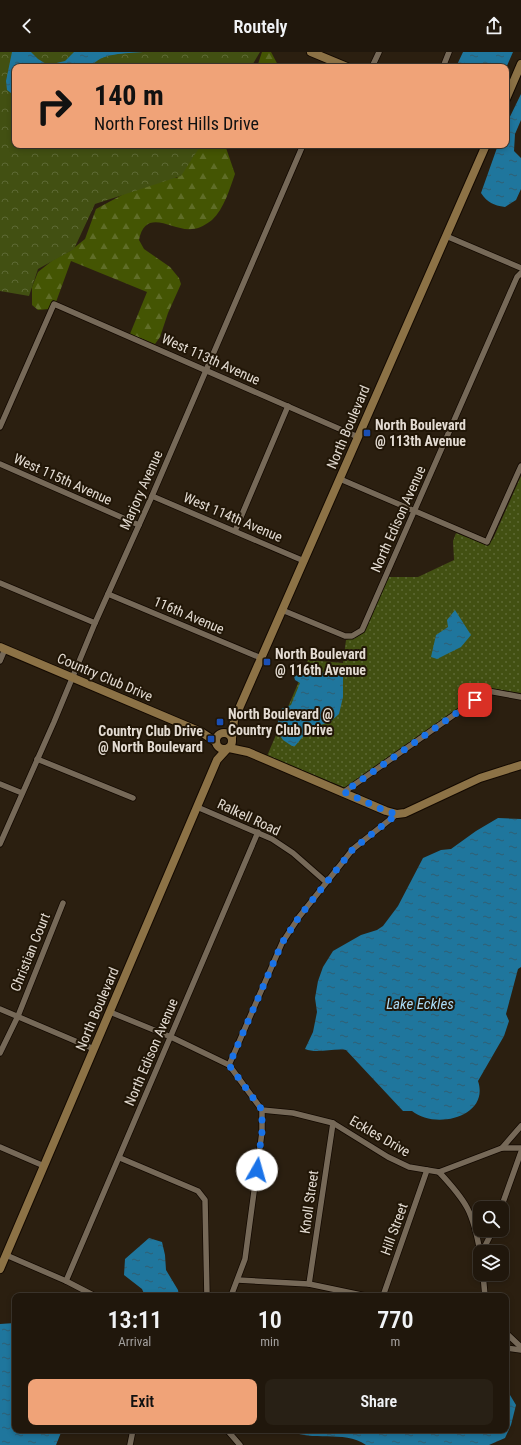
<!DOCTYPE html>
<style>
body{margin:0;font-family:"Roboto Condensed",sans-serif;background:#282015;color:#f1f3f6;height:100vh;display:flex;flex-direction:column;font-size:15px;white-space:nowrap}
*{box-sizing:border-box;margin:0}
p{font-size:13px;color:#a29f9d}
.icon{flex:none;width:22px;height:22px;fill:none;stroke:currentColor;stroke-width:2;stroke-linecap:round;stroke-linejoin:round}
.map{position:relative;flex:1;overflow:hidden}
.details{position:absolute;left:12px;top:1241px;width:497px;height:140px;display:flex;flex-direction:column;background:#20170c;border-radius:8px;box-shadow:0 2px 6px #0003,0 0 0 1px #3d362d}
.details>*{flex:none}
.top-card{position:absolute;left:12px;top:12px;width:497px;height:84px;border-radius:8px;box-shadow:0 2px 6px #0003,0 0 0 1px #3d362d;background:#f0a378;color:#111;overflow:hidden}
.fabs{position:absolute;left:473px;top:1149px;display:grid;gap:8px}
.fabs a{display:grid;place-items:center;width:36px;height:36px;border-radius:8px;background:#20170c;box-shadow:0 2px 6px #0003,0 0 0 1px #3d362d;font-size:20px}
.pin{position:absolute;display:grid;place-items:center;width:34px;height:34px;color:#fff;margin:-17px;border-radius:8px;box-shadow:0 2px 6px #0006}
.me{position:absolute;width:44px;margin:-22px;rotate:7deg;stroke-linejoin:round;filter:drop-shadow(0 0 3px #0008)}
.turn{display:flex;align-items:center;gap:14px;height:84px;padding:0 16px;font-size:18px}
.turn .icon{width:52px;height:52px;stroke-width:2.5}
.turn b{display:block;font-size:28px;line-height:34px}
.eta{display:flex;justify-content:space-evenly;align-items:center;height:68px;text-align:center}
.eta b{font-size:24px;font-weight:600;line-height:28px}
.cta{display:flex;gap:8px;margin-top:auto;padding:8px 16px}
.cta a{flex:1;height:46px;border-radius:8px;background:#f0a378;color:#111;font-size:16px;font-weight:600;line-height:46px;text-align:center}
.cta a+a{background:#282015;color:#f1f3f6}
header{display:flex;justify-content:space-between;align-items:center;height:52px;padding:0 16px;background:#20170c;font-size:18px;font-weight:600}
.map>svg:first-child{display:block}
.grass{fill:url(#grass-dots)}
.forest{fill:url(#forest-firs)}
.park{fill:url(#park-crowns)}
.water{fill:url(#water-ripples)}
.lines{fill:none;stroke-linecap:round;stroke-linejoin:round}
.street-casing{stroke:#130900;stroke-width:7}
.secondary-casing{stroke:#130900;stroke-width:10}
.street{stroke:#766958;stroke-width:5.5}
.secondary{stroke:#8c7246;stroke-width:8}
.route{stroke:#1a73e8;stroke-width:7;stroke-dasharray:0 12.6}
.transit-dot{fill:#1a4fb4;stroke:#211607;stroke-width:1.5}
.labels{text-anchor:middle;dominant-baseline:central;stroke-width:4;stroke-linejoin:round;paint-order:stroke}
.street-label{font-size:14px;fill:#e3dbd2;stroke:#211607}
.poi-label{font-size:14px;font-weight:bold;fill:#e3dbd2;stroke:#211607;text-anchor:start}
.water-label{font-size:15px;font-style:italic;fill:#acdcf7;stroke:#211607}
</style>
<header><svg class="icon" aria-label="back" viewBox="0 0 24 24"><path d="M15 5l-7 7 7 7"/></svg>Routely<svg class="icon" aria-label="share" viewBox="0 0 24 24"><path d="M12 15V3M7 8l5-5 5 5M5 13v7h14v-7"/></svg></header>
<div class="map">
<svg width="521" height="1393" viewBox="0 0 521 1393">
<defs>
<pattern id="grass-dots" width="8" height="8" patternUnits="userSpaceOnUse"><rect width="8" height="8" fill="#425012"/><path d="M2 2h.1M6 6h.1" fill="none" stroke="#5d6934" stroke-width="1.8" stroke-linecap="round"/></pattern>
<pattern id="forest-firs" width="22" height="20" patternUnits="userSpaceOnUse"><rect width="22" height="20" fill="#445503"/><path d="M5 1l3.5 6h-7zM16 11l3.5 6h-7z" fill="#5f6d27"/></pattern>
<pattern id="park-crowns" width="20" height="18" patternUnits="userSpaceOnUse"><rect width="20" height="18" fill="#425012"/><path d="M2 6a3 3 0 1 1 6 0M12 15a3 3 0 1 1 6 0" fill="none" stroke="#5d6934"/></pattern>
<pattern id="water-ripples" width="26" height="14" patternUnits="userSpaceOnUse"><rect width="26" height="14" fill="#1f769d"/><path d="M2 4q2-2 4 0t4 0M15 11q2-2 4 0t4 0" fill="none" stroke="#305f73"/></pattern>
</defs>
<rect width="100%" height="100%" fill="#2b1f10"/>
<!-- grass -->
<polygon class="grass" points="521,424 521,641 495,637 478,642 346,736 267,704 308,608 343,611 346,588 356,585 361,581 389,525 418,525 454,508 453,489 456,481 486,493 493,487"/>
<!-- forest -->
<g class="forest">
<polygon points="262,0 271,0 279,15 257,15"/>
<path d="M199 93H225L235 122C230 136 224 157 212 168 207 172 199 177 192 177 173 180 146 154 139 188L144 197 170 215 179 226 181 232 168 261 160 285 155 292 130 282 147 240 71 209 56 250 53 248 49 257 38 258 32 253V235L38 220 53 208 70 199 85 187 96 157 133 137 158 126H177Z"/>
</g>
<!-- park -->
<polygon class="park" points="0,0 260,0 251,15 15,15 15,93 201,93 181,124 95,152 74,197 38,217 29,244 0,239"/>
<!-- water -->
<g class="water">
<path d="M12 0H31L38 7 48 13 65 9 74 0H143C126 2 101 0 91 15H15V44L7 38 6 29Z"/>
<polygon points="463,0 513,0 506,16 456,15"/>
<path d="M521 42V68L515 82 514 99 521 106V137L516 148 505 155C493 153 488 151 481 141L498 93H506V73Z"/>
<polygon points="455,558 471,583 461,595 437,607 431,605 436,583 448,575 447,568"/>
<polygon points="333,616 343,625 343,645 339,662 330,670 310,676 295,694 292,694 283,688 276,678 279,666 279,658 291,653 300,631 295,628 294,624 313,621 320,622"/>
<path d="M498 766 521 767V915L518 917 506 962 509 969 504 984 478 1029C490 1065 435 1078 412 1059H403L346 998C333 996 317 1002 305 997L313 980 317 960 315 946 318 929 323 915 333 899 361 883 377 878 383 874 398 854 423 806 441 798 451 797 476 779Z"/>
<polygon points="149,1186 162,1190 165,1203 166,1218 178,1238 179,1244 145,1244 142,1237 124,1223 125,1207"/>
<polygon points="15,1271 15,1378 62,1378 56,1393 0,1393 0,1272"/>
<path d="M506 1340 510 1343 516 1353 511 1373 505 1386 489 1393H366C343 1377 312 1391 289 1378H506Z"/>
</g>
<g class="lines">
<defs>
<g id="street">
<polyline points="372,15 379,0"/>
<polyline points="443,15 449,0"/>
<polyline points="446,184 521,216"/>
<polyline points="0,375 54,252 358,385"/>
<polyline points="0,412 139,473"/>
<polyline points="340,427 487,490 521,414"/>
<polyline points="152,444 304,509"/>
<polyline points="235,479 288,354"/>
<polyline points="0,531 95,571"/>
<polyline points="108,542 261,606"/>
<polyline points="282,558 345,584 352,584 362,578 517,225 521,221"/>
<polyline points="0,609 5,597"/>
<polyline points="37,707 133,746"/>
<polyline points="0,732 22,741"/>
<polyline points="344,740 488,639 521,645"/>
<polyline points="197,755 272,787 293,801 326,830"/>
<polyline points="0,792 54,670 95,571 152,444 303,93"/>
<polyline points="0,957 94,997"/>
<polyline points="110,960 171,985 229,1013"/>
<polyline points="0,1001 18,964 63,851"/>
<polyline points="262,1058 293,1061 333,1071 388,1105 409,1115 439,1120 502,1096 521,1074"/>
<polyline points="0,1095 44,1114"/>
<polyline points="502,1096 521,1096"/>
<polyline points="120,1106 198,1139 205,1148 207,1244"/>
<path d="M439 1120C467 1150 473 1160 480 1200"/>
<polyline points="501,1156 521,1100"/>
<polyline points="482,1200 493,1178"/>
<polyline points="6,1203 66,1229 95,1244"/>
<polyline points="483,1222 485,1244"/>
<polyline points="238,1228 309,1232 366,1244"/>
<polyline points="66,1229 258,780"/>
<polyline points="309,1232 333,1071"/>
<polyline points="231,1244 245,1207 262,1080 262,1058 229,1013 282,891 299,865 353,797 397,762"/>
<polyline points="383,1244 427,1118"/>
<polyline points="506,1281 521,1295"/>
<polyline points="506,1296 521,1298"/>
<polyline points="227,1378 240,1393"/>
<polyline points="130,1393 133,1378"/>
</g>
<g id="secondary">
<polyline points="311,0 347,15"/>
<polyline points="506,47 521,12"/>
<polyline points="0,595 201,680 216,690"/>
<circle cx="224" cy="689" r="8"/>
<polyline points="232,686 234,668 486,93"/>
<polyline points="229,696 248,700 386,759 397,762 405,761 480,726 521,713"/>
<polyline points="0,1217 197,755 217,708 227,697"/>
</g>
</defs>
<!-- street casing -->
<use href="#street" class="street-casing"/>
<!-- secondary casing -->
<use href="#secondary" class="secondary-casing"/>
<!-- street -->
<use href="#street" class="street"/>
<!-- secondary -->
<use href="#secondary" class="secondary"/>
</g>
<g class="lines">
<!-- route -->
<polyline class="route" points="257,1118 262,1080 262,1058 229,1013 282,891 299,865 353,797 397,762 386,759 344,740 475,648"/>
</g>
<!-- markers -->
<g class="transit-dot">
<rect x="363" y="377" width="8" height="8" rx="2"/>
<rect x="263" y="606" width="8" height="8" rx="2"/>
<rect x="216" y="666" width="8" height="8" rx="2"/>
<rect x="207" y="683" width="8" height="8" rx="2"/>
</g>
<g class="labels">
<!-- street labels -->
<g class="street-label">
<text transform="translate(211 307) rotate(24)">West 113th Avenue</text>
<text transform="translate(348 375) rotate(-67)">North Boulevard</text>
<text transform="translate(63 427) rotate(24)">West 115th Avenue</text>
<text transform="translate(141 438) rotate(-66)">Marjory Avenue</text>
<text transform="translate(233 465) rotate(23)">West 114th Avenue</text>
<text transform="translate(398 467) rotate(-66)">North Edison Avenue</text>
<text transform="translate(189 563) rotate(23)">116th Avenue</text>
<text transform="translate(105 625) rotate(23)">Country Club Drive</text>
<text transform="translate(249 765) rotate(25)">Ralkell Road</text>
<text transform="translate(30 900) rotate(-68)">Christian Court</text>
<text transform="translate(97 957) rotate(-67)">North Boulevard</text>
<text transform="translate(151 1000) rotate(-67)">North Edison Avenue</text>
<text transform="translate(380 1084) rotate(30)">Eckles Drive</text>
<text transform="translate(309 1150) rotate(-82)">Knoll Street</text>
<text transform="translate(394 1177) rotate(-70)">Hill Street</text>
</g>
<!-- poi labels -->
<g class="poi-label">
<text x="375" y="373">North Boulevard<tspan x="375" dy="16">@ 113th Avenue</tspan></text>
<text x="275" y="602">North Boulevard<tspan x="275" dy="16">@ 116th Avenue</tspan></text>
<text x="228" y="662">North Boulevard @<tspan x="228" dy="16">Country Club Drive</tspan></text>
<text x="203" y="679" text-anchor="end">Country Club Drive<tspan x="203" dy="16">@ North Boulevard</tspan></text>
</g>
<!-- water labels -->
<g class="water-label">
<text x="420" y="952">Lake Eckles</text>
</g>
</g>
</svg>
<div class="fabs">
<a><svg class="icon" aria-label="search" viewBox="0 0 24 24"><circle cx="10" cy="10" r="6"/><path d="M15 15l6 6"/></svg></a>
<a><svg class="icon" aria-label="layers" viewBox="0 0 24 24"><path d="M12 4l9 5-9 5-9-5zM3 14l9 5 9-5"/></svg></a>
</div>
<div class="pin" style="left:475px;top:648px;background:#d93025"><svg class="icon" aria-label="arrive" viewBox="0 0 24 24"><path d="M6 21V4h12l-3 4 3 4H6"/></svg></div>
<svg class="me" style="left:257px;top:1118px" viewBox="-20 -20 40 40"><circle r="19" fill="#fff"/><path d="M0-13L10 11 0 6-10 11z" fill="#1a73e8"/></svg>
<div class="top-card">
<div class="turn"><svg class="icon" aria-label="right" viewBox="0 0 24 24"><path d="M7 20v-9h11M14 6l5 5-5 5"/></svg><div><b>140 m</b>North Forest Hills Drive</div></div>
</div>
<section class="details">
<div class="eta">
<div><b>13:11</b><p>Arrival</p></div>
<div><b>10</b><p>min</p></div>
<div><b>770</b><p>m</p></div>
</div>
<div class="cta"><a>Exit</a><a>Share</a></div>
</section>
</div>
